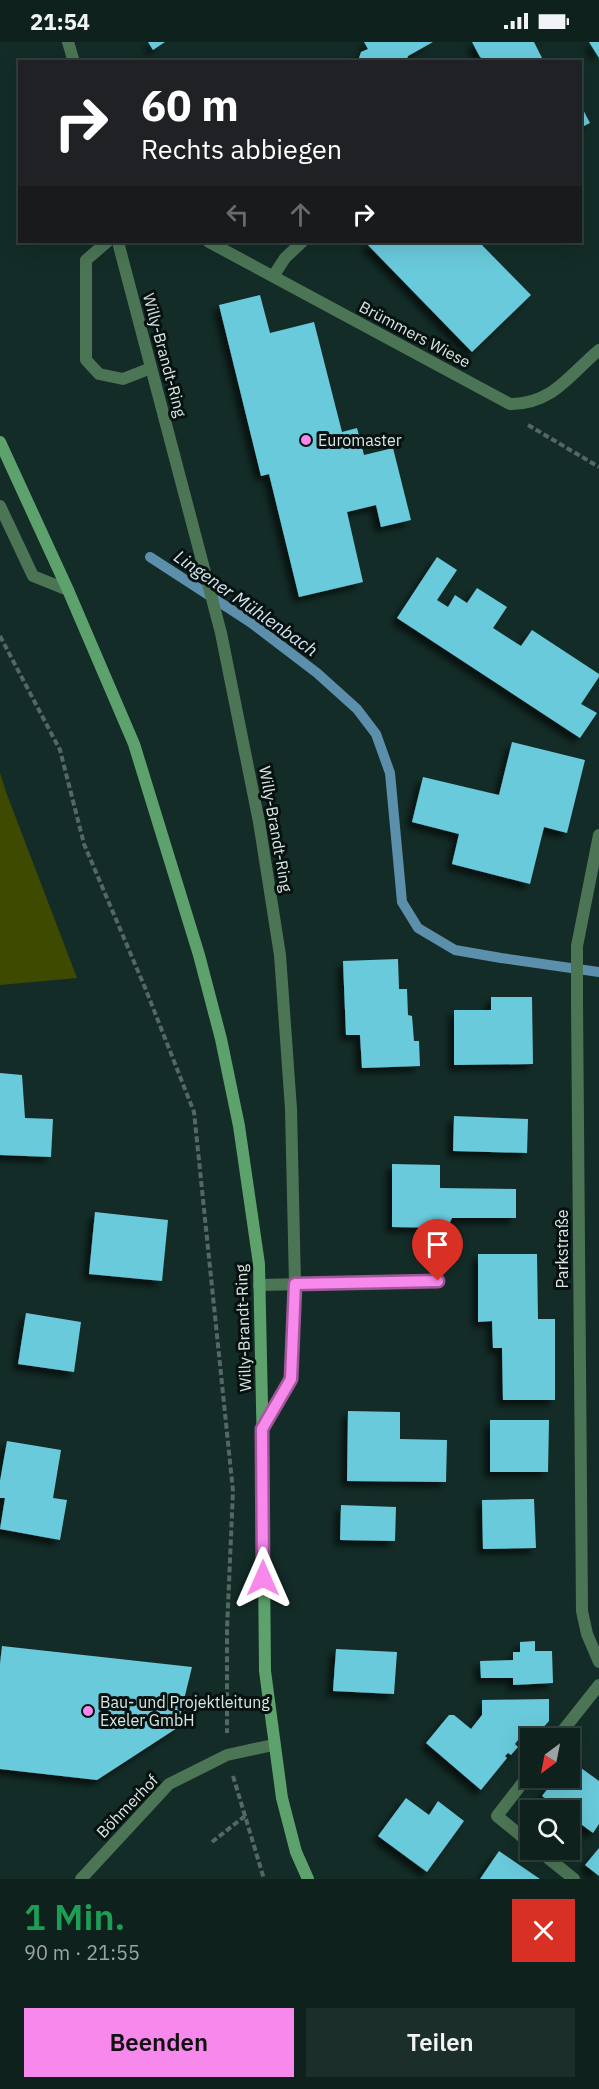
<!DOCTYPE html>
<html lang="de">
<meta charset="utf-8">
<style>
body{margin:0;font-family:"IBM Plex Sans",sans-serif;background:#1c2e2a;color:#f1f3f6;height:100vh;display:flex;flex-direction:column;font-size:22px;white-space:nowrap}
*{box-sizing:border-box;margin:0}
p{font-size:20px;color:#9ba3a4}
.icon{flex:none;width:33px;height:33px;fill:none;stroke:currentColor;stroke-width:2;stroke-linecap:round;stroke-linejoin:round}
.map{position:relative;height:1837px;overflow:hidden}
.panel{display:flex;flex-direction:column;background:#0e211d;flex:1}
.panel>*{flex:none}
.guide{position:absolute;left:18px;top:18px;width:564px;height:183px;border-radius:0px;box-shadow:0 6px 24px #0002,0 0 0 2px #2e3e3b;background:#202124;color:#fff;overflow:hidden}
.needle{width:39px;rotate:212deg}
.buttons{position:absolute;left:520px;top:1686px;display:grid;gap:12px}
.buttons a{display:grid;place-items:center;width:60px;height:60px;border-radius:0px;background:#0e211d;box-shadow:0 6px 24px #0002,0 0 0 2px #2e3e3b;font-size:30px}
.pin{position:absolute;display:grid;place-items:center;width:51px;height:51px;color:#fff;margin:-62px -26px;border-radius:50% 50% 50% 0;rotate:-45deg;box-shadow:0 0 6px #0007}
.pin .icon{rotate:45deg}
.me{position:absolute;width:66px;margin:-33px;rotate:0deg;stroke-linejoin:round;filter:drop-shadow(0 0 4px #0008)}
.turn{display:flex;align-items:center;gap:21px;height:126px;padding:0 24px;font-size:27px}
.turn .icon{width:78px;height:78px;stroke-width:2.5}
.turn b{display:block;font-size:42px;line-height:51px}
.lanes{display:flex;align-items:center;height:57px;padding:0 24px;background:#0003;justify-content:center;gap:30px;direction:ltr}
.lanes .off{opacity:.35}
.round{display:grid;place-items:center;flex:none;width:63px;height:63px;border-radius:0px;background:#1c2e2a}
.head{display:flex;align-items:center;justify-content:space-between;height:102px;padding:0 24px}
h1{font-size:36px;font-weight:600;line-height:45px;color:#1e9e55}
.action{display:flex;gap:12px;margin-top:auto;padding:12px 24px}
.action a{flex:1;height:69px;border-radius:0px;background:#f788ec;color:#111;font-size:24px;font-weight:600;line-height:69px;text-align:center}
.action a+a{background:#1c2e2a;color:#f1f3f6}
.status{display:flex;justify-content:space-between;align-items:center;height:42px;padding:0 30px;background:#0e211d;direction:ltr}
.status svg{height:16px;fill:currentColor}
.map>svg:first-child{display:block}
.green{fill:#3e4a00}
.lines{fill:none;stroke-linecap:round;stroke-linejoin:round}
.stream{stroke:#5c8fab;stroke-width:10}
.building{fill:#69cadb;filter:url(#shadow)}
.path{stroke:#536864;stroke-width:4;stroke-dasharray:6 3;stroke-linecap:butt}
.lane{stroke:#4b7554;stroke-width:12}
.street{stroke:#4b7554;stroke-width:12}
.secondary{stroke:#5da16c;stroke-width:12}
.route-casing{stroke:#a15899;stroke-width:15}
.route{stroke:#f788ec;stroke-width:10}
.poi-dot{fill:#f788ec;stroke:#071210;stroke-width:2}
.labels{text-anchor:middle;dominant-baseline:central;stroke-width:6;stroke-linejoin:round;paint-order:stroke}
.street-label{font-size:16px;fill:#d9e7e4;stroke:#071210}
.poi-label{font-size:16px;fill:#d9e7e4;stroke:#071210;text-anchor:start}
.water-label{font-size:18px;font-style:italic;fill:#d3e4f1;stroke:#071210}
</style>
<div class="status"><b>21:54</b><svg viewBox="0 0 49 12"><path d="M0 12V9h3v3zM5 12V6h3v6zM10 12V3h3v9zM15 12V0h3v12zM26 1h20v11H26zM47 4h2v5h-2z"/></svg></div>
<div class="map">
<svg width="599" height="1837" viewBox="0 0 599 1837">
<defs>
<filter id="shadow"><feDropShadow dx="-5.5" dy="5.5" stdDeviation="3" flood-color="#0009"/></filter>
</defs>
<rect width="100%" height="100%" fill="#132c27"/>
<!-- green -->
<polygon class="green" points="0,731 6,750 77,936 0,943"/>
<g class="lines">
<!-- stream -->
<polyline class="stream" points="150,515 250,580 317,631 357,667 376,692 390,731 402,860 418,886 455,908 501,916 599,930"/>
</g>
<!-- building -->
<g class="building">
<polygon points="148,0 165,0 153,8"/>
<polygon points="364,0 433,0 408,14 406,20 361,20 359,16 361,10 368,7"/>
<polygon points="472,0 534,0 544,20 489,20 480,15"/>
<polygon points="589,0 599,0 599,16"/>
<polygon points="580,62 590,81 580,86"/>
<polygon points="365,200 479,200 531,253 472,310"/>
<polygon points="260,253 270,291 314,280 342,390 357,386 364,413 393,406 411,478 381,485 376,463 347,470 363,540 299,555 269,432 261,434 219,263"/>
<polygon points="437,515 457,528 437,558 448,565 455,553 467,561 477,546 507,565 493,586 521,604 532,588 599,632 599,635 581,662 597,671 580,696 397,576"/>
<polygon points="512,700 585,718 567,791 544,785 530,842 452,822 459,792 412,780 423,735 499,753"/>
<polygon points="398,917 399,947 407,947 408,973 412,974 414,999 419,999 420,1024 362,1026 360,993 346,993 343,919"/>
<polygon points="491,955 532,955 533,1022 454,1023 454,968 491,968"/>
<polygon points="0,1031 22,1033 25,1076 53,1077 51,1115 0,1113"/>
<polygon points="454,1074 528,1077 527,1111 453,1109"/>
<polygon points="392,1122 440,1123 440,1146 516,1147 516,1176 452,1176 447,1186 392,1185"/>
<polygon points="95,1170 168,1178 162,1239 89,1232"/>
<polygon points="478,1212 537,1212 538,1277 555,1277 555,1358 503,1358 502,1306 493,1306 492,1279 478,1280"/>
<polygon points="26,1271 81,1280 74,1330 18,1322"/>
<polygon points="348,1369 400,1370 400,1397 447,1398 446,1440 347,1439"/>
<polygon points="490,1378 549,1378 548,1430 490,1430"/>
<polygon points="7,1399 61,1408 53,1456 67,1458 60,1498 0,1487 5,1456 0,1456 0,1439"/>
<polygon points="534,1457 536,1506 483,1507 482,1458"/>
<polygon points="341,1463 396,1465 395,1499 340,1498"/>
<polygon points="535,1599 535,1609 552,1609 553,1641 513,1643 513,1636 481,1636 480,1619 513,1618 513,1610 520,1610 520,1600"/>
<polygon points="2,1604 192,1625 177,1686 97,1738 0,1727 0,1622"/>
<polygon points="336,1607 397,1610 394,1652 333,1649"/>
<polygon points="549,1657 549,1679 541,1688 521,1689 521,1694 515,1702 518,1705 511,1713 508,1711 505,1714 507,1716 481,1748 426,1701 449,1673 454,1673 471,1687 482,1673 482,1658"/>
<polygon points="570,1718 599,1739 599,1782 593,1791 570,1774 570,1768 562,1768 542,1754 556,1736 570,1736"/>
<polygon points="406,1756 429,1773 438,1759 464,1779 427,1830 378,1794"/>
<polygon points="599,1806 599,1834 585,1823"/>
<polygon points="499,1809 540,1837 480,1837"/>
</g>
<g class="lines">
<!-- path -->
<g class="path">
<polyline points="528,383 599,425"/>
<polyline points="0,594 60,708 84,802 146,948 194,1070 233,1449 227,1587 227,1691"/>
<polyline points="233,1734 264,1837"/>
<polyline points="212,1800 245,1774"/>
</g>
<!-- lane -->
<g class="lane">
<polyline points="107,200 86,218 86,318 99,332 123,337 151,326"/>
<polyline points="274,233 285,216 302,200"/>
<polyline points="259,1243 438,1239"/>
<polyline points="557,1696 599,1643"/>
<polyline points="531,1730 497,1774 531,1802"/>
<polyline points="538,1808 574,1837"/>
</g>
<!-- street -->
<g class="street">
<polyline points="68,0 74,20"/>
<polyline points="118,200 221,591 259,780 280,913 291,1067 295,1242 291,1337 262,1387"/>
<path d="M209 200 510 362C552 363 570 332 599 308"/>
<polyline points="0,464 33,534 68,548"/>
<polyline points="599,793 577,904 577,960 582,1569 587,1592 599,1620"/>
<polyline points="81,1837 169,1742 227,1713 273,1703"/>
</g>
<!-- secondary -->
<polyline class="secondary" points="0,400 68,548 134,702 199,913 221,997 239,1084 259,1222 263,1411 265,1629 282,1756 296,1810 308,1837"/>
</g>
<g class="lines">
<defs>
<polyline id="route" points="263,1536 262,1387 291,1337 295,1242 438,1239"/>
</defs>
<!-- route casing -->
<use href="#route" class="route-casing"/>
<!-- route -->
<use href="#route" class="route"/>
</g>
<!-- markers -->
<g class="poi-dot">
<circle cx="306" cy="398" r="6"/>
<circle cx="88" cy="1669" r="6"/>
</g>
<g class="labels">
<!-- street labels -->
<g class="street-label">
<text transform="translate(415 292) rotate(28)">Brümmers Wiese</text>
<text transform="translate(165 313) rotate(75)">Willy-Brandt-Ring</text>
<text transform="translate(276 787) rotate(80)">Willy-Brandt-Ring</text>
<text transform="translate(562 1207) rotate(-90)">Parkstraße</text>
<text transform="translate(243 1286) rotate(-92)">Willy-Brandt-Ring</text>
<text transform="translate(127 1764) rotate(-46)">Böhmerhof</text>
</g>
<!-- poi labels -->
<g class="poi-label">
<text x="318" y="398">Euromaster</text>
<text x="100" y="1660">Bau- und Projektleitung<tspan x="100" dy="18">Exeler GmbH</tspan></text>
</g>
<!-- water labels -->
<g class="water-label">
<text transform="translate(246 561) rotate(35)">Lingener Mühlenbach</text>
</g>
</g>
</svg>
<div class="buttons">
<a><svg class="needle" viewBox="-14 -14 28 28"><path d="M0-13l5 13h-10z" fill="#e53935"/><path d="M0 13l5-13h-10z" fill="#9ba3a4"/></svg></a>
<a><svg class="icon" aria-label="search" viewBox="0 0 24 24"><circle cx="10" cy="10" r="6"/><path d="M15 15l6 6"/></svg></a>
</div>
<div class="pin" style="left:438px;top:1239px;background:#d93025"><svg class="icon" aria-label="arrive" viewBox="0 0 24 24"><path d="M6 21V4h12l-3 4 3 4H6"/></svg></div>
<svg class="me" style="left:263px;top:1536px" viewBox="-20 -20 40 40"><path d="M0-17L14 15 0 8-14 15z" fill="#f788ec" stroke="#fff" stroke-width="4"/></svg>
<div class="guide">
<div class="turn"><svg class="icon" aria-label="right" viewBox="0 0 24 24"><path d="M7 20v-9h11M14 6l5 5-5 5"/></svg><div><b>60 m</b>Rechts abbiegen</div></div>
<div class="lanes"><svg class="icon off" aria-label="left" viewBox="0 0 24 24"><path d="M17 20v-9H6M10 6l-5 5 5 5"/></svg><svg class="icon off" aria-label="ahead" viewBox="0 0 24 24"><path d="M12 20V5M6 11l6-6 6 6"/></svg><svg class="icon" aria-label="right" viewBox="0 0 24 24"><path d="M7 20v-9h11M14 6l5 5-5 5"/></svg></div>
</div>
</div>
<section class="panel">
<div class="head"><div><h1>1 Min.</h1><p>90 m · 21:55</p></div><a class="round" style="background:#d93025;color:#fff"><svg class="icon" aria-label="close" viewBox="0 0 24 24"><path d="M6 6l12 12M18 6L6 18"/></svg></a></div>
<div class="action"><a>Beenden</a><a>Teilen</a></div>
</section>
